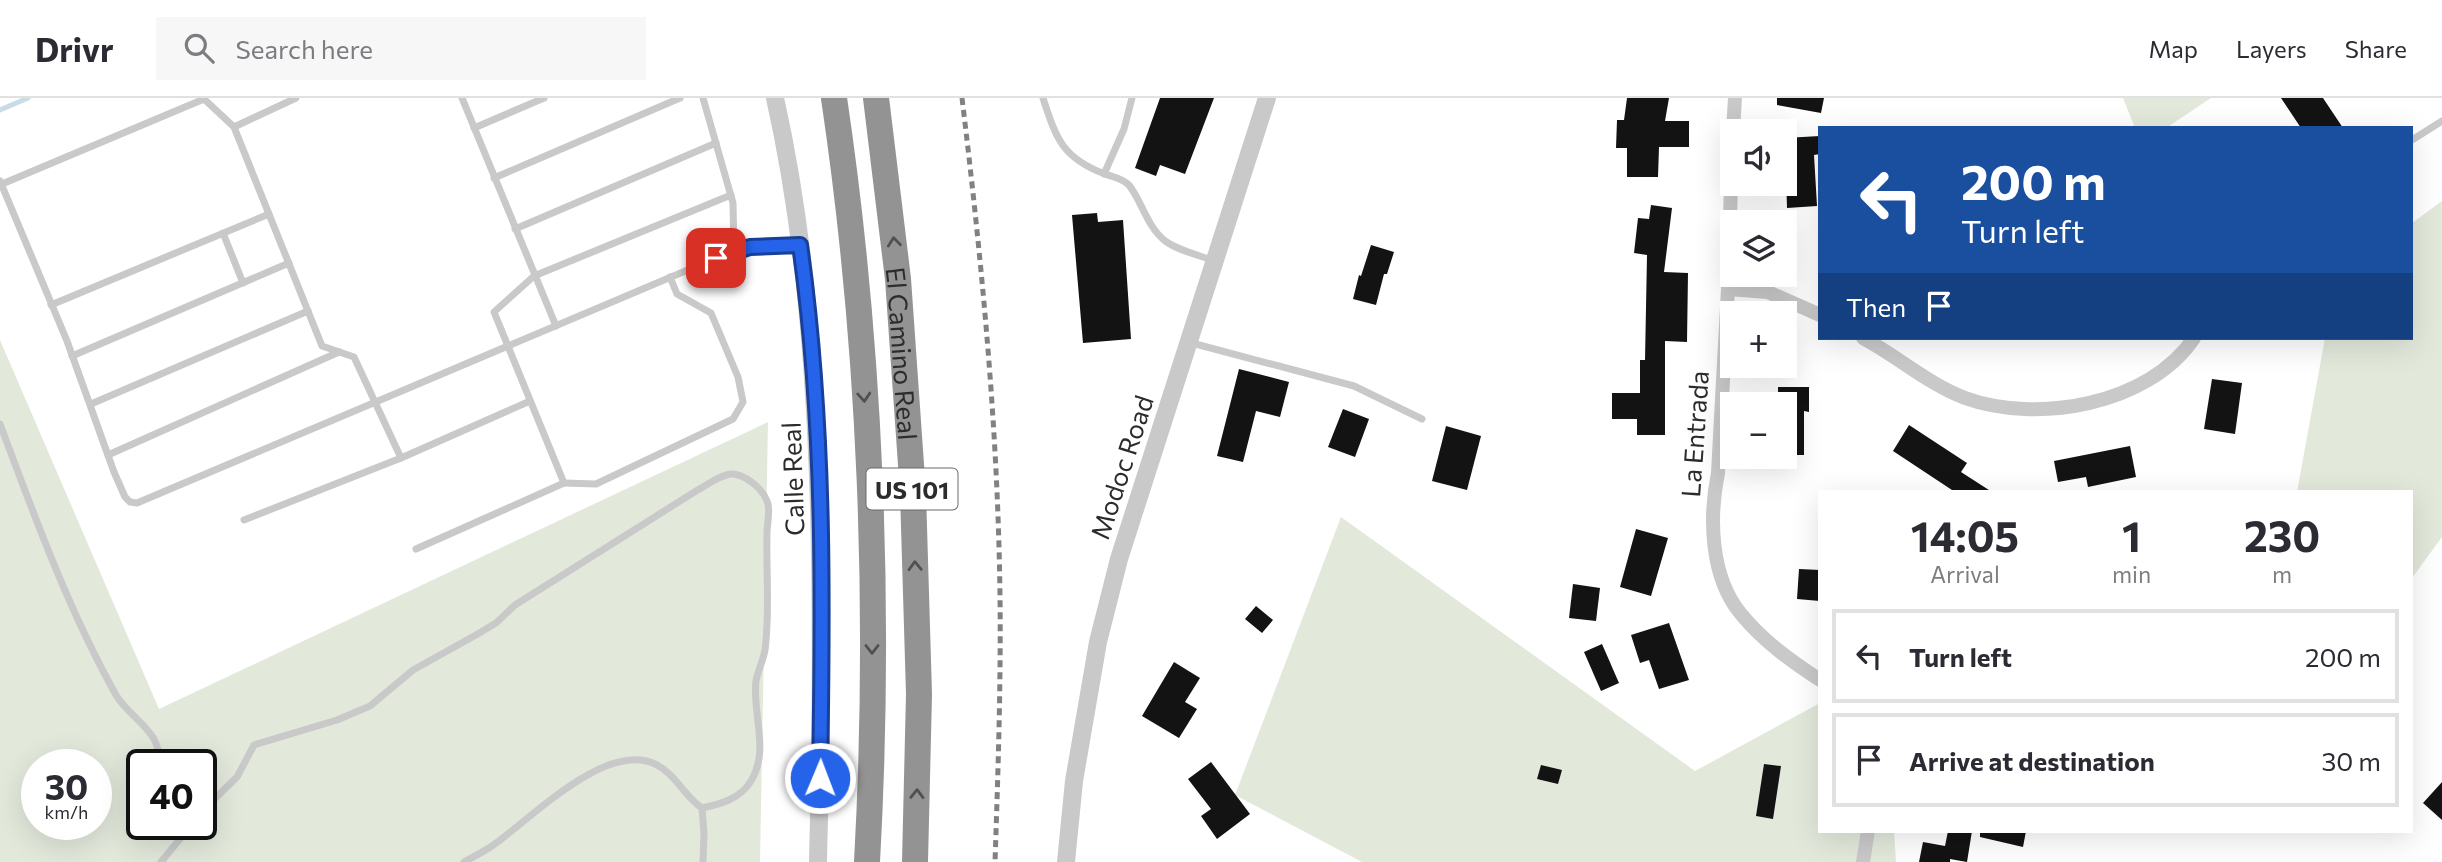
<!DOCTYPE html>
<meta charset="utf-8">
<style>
body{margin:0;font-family:Commissioner,sans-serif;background:#f7f7f7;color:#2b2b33;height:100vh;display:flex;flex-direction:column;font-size:26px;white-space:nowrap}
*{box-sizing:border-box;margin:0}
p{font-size:23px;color:#7c7c81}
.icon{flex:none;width:38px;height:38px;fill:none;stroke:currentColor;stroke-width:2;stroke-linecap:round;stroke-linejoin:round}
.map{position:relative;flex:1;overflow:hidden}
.details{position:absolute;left:1818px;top:392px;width:595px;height:343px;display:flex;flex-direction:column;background:#fff;border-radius:0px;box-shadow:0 7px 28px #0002}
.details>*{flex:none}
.top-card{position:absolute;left:1818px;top:28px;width:595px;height:214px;border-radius:0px;box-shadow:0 7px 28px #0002;background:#1a4fa0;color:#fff;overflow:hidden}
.fabs{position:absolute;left:1720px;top:21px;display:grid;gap:14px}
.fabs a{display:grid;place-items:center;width:77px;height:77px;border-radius:0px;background:#fff;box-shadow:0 7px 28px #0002;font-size:35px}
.speed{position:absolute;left:21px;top:651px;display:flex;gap:14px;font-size:35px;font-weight:700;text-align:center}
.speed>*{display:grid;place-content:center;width:91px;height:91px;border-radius:50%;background:#fff;box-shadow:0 7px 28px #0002;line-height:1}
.speed small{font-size:18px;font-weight:400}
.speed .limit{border:4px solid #111;border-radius:10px;background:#fff;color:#111}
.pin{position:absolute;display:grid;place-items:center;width:60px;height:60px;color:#fff;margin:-30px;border-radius:14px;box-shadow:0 4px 10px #0006}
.me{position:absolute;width:77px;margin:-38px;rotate:1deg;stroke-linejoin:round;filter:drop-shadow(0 0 5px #0008)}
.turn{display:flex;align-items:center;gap:24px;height:147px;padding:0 28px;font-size:32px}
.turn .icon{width:91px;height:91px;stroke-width:2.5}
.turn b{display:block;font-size:49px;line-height:60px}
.then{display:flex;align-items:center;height:66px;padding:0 28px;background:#0003;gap:14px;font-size:26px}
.eta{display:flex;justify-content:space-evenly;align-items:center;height:119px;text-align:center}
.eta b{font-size:42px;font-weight:700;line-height:49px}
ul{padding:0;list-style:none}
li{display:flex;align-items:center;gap:21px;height:94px;margin:0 14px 10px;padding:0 14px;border:4px solid #e1e1e2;border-radius:0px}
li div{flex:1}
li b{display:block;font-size:26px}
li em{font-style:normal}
header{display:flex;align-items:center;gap:42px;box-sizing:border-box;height:98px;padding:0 35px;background:#fff;border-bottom:2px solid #e1e1e2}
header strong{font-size:33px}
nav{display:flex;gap:38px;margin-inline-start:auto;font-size:24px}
.search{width:490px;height:63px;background:#f7f7f7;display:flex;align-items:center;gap:18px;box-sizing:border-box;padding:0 24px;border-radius:0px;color:#7c7c81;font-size:26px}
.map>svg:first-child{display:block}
.green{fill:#e2e9db;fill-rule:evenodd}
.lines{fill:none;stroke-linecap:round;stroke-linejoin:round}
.stream{stroke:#c8dbe7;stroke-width:5}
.building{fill:#131313}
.service{stroke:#c9c9c9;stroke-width:7}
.minor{stroke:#c9c9c9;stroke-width:14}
.tertiary{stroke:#c9c9c9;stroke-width:18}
.motorway{stroke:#939393;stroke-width:26}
.rail{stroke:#818181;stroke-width:5;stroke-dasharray:7 5;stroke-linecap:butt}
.oneway{stroke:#505050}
.route-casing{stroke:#184099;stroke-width:18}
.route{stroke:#2563eb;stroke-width:12}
.labels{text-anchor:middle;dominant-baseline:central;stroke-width:7;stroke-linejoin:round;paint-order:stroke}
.shield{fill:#fff;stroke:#6b6b6b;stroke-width:2}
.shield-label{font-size:24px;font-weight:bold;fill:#2c2c2c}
.street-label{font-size:26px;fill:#2c2c2c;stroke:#fff}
</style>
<header>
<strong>Drivr</strong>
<div class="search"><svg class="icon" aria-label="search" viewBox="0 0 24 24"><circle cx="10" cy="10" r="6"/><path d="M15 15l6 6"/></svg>Search here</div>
<nav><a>Map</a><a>Layers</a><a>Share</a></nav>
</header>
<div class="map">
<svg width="2442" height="764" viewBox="0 0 2442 764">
<rect width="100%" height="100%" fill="#fff"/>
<!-- green -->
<g class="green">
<polygon points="2123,0 2211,0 2166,30 2135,30"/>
<polygon points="2442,103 2442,439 2412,480 2412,394 2297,394 2325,240 2412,240 2412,125"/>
<path d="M0 242 159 611 768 324 760 764H0ZM37 667H96V726H37ZM142 667H201V726H142Z"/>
<polygon points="1341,419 1695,673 1820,605 1820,733 1894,733 1896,764 1362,764 1235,697"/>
</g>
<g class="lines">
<!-- stream -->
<polyline class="stream" points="0,12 28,0"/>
</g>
<!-- building -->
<g class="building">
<polygon points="1160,0 1214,0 1185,76 1160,67 1156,78 1135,70"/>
<polygon points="1627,0 1669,0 1665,23 1689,23 1689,49 1659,49 1658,79 1627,79 1627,50 1616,50 1617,22 1624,22"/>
<polygon points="1777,0 1824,0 1821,15 1777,7"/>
<polygon points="2281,0 2323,0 2343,30 2301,30"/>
<polygon points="1820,38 1820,56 1814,57 1817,108 1787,110 1785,40"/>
<polygon points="1651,107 1672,110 1664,174 1688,175 1687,244 1665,243 1665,337 1637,337 1637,321 1612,321 1612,295 1640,295 1640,262 1645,262 1647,157 1634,155 1638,120 1649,121"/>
<polygon points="1097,115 1098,124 1123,122 1131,241 1083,245 1072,117"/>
<polygon points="1371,147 1394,154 1387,176 1384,176 1376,207 1353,201 1359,177 1361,178"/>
<polygon points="1239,271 1289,284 1280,319 1256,313 1243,364 1217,358"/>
<polygon points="2212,281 2242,285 2235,336 2204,331"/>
<polygon points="1778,289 1809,289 1809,314 1804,313 1804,357 1785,357 1785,306 1778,306"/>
<polygon points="1343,311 1369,321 1355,359 1328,349"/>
<polygon points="1909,327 1967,365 1961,374 1992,394 1955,394 1893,353"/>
<polygon points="1446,328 1481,338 1467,392 1432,383"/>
<polygon points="2130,348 2136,379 2088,389 2086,379 2058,384 2054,363"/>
<polygon points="1636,431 1668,440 1651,498 1620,489"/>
<polygon points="1799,471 1820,472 1820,503 1797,501"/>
<polygon points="1573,486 1600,490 1596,523 1569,520"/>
<polygon points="1256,508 1273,522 1262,535 1245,521"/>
<polygon points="1669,525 1689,582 1659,591 1649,562 1640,565 1631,537"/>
<polygon points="1602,546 1619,585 1601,593 1584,554"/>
<polygon points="1174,564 1200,580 1185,604 1197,611 1179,640 1142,618"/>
<polygon points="1211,664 1250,716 1217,741 1201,718 1211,711 1188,681"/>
<polygon points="1764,666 1781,668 1773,721 1756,718"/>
<polygon points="1541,667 1562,672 1558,686 1537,681"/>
<polygon points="2442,684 2442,722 2423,705"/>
<polygon points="1948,733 1972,733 1967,764 1950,761 1950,764 1919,764 1923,744 1945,748"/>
<polygon points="1980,733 2026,733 2023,749 1980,739"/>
</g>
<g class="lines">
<!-- service -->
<g class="service">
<polyline points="462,0 556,228"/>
<polyline points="703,0 733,105 734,154"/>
<path d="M1043 0C1056 40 1062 60 1105 76 1113 79 1122 80 1129 87 1142 104 1147 128 1164 142 1176 152 1199 157 1214 163"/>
<polyline points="234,29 322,248 354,259 401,360 244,422"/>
<polyline points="474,30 544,0"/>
<polyline points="2412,42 2442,23"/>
<polyline points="1104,76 1124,31 1132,0"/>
<polyline points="494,80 680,0"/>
<polyline points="0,83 67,243 114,374 125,399 130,404 137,405 716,160 750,149 799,147"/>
<polyline points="2,86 204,1 234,29 296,0"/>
<polyline points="515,131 716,45"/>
<polyline points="223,135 243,185"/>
<polyline points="51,207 269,116"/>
<polyline points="1188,244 1354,288 1422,321"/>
<polyline points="72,258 289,165"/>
<polyline points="91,306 308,213"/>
<path d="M0 326C34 417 68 511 116 597 126 614 144 624 154 641 158 649 160 659 161 667"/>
<polyline points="108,357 339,254"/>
<polyline points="401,360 530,303"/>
<polyline points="564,385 596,386 733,321 743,304 738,279 711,215 677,196 670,179"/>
<polyline points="416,451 564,385 494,214 534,178 731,97"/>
<path d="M201 714 237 679 254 647 337 622 370 608 413 572 476 537 496 525 515 507 696 393C706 388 718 378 730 376 744 375 762 390 767 403 771 411 767 425 767 435 766 473 770 514 765 552 763 563 758 572 756 583 752 616 770 652 751 683 740 701 721 706 702 710"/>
<polyline points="161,764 192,726"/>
<path d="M464 764C473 759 483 754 492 748 531 721 605 643 655 666 675 675 684 698 702 710L704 736 703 762"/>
</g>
<!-- minor -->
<g class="minor">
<polyline points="1733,33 1735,0"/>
<path d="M1732 50 1728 191 1718 375C1709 419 1710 479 1741 516 1763 543 1791 563 1820 582"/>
<polyline points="1728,191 1768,194 1820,217"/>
<path d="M1863 240C1897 258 1928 286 1965 300 2037 326 2149 307 2194 240"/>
<polyline points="1863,764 1868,733"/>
</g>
<!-- tertiary -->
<g class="tertiary">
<path d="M775 0C805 134 815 273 819 410 822 528 821 646 818 764"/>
<polyline points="1066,764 1074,683 1098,544 1119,461 1267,0"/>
</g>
<!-- motorway -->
<g class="motorway">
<path d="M834 0C871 249 881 512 867 764"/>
<path id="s1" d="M876 0 898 181 913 395 919 596 915 764"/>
</g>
<!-- rail -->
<path class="rail" d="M962 0C982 165 998 332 1000 498 1001 587 998 675 995 764"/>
</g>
<!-- one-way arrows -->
<defs><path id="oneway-chevron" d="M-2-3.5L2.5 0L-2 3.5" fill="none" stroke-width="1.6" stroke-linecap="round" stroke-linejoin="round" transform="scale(1.75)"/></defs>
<g class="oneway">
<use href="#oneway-chevron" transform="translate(894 144) rotate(-96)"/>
<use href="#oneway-chevron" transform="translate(864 299) rotate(86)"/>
<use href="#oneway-chevron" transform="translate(915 468) rotate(-92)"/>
<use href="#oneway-chevron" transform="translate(872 551) rotate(90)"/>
<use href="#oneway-chevron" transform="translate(917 696) rotate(-89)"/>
</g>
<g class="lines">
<defs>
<path id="route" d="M716 160 750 149 800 147C825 323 823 503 820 680"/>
</defs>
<!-- route casing -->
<use href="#route" class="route-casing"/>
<!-- route -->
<use href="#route" class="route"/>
</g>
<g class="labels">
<!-- shield labels -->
<rect class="shield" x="866.5" y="370.5" width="91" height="41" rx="5"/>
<g class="shield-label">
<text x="912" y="391">US 101</text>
</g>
<!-- street labels -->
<g class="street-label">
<text stroke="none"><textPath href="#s1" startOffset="257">El Camino Real</textPath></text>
<text transform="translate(1694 336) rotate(-86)">La Entrada</text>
<text transform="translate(1121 369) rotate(-72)">Modoc Road</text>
<text transform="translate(792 381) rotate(-92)">Calle Real</text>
</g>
</g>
</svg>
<div class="fabs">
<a><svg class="icon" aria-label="sound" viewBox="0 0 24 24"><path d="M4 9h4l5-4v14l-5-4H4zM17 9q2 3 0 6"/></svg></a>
<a><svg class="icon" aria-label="layers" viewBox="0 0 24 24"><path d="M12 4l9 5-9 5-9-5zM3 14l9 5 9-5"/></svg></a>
<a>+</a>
<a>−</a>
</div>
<div class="speed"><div>30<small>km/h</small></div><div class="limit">40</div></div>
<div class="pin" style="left:716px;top:160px;background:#d93025"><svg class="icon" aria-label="arrive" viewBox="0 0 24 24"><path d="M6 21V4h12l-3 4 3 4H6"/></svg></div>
<svg class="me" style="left:820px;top:680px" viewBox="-20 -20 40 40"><circle r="17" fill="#2563eb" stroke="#fff" stroke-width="3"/><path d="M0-11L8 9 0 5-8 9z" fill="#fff"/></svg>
<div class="top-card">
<div class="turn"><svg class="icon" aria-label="left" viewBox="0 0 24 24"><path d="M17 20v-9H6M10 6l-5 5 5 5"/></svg><div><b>200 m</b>Turn left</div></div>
<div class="then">Then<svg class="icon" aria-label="arrive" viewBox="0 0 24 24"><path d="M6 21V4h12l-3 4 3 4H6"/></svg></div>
</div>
<section class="details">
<div class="eta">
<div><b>14:05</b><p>Arrival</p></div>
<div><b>1</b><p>min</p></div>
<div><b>230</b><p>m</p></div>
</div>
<ul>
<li><svg class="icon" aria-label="left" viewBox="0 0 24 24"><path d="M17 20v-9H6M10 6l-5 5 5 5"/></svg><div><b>Turn left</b></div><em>200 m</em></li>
<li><svg class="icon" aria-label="arrive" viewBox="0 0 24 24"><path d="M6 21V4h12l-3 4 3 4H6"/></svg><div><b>Arrive at destination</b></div><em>30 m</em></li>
</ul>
</section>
</div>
